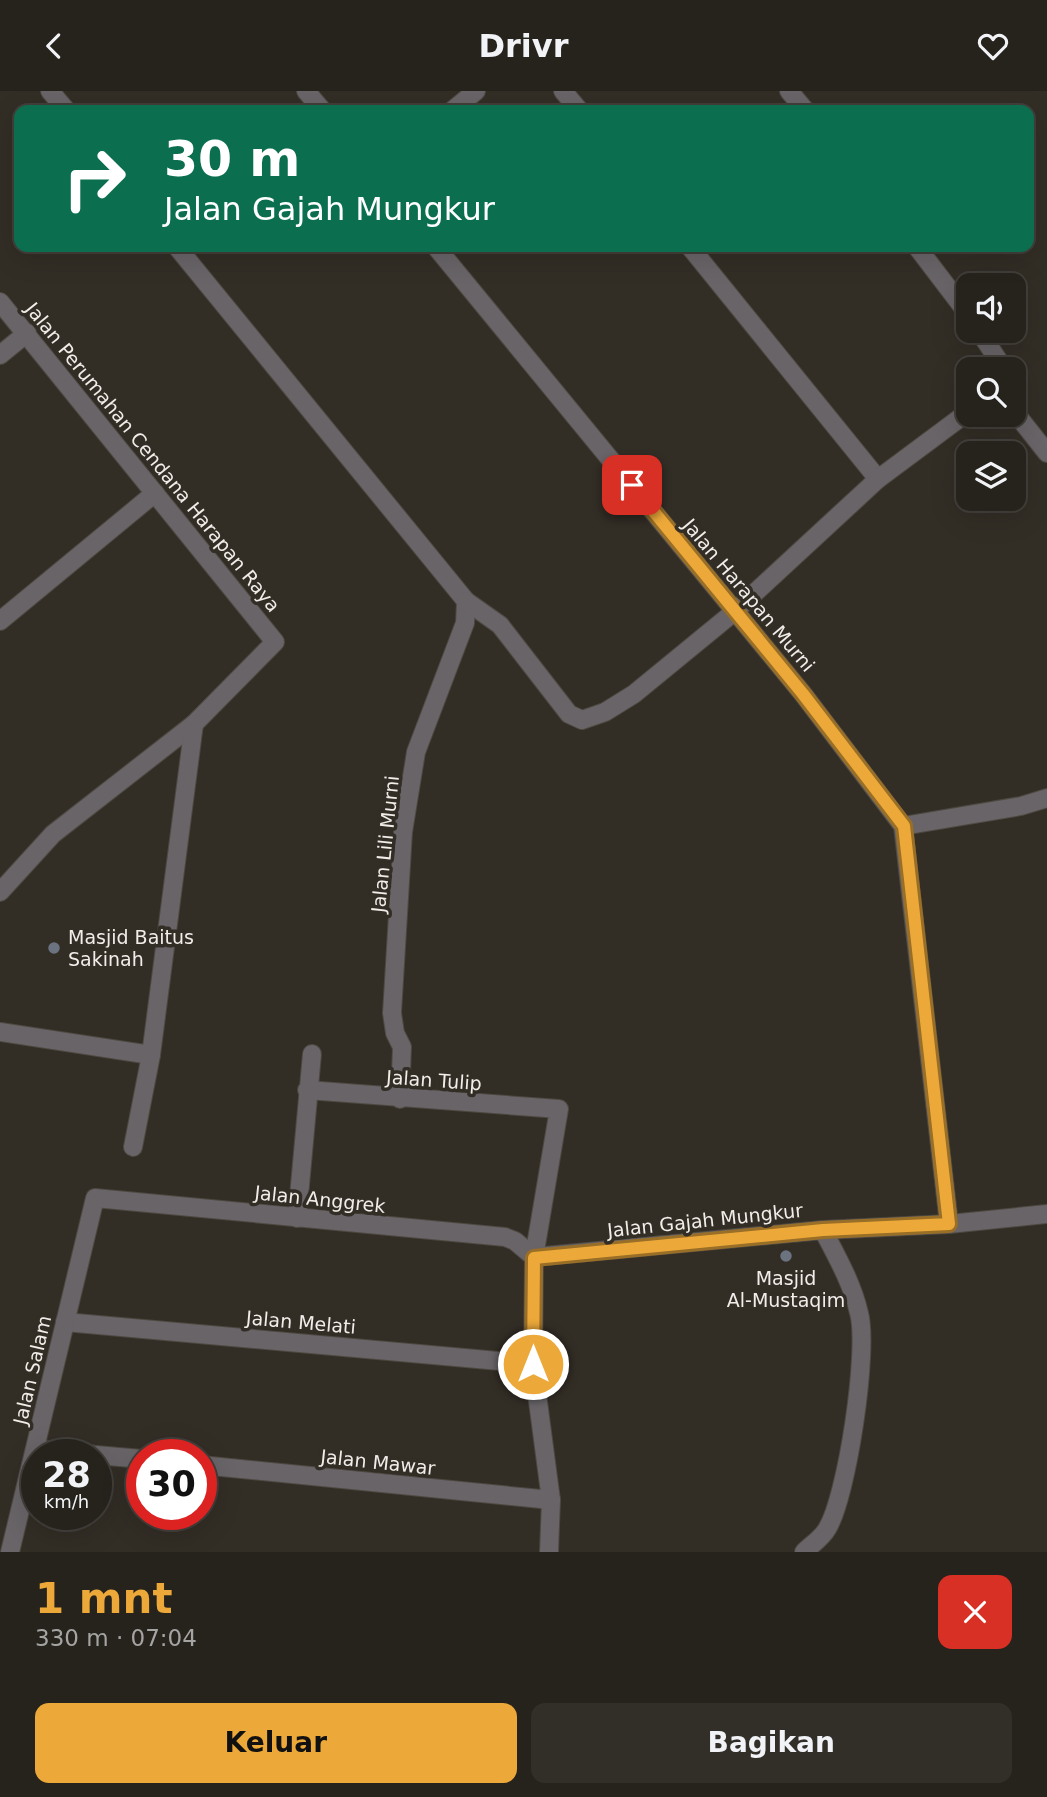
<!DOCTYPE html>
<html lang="id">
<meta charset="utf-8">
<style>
body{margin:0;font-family:"DejaVu Sans",sans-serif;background:#322f29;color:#f1f3f6;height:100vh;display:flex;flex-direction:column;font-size:26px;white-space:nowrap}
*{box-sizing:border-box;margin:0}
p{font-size:23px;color:#a4a4a3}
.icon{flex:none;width:38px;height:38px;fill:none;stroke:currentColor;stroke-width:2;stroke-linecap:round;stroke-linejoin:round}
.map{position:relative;height:1461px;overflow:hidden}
.side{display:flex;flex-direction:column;background:#26221c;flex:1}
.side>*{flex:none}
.banner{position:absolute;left:14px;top:14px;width:1020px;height:147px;border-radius:14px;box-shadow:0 7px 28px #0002,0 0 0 2px #423f3b;background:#0b6e4f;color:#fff;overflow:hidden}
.controls{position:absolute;left:956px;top:182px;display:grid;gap:14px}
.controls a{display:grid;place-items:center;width:70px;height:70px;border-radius:14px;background:#26221c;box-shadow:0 7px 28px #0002,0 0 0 2px #423f3b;font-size:35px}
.speed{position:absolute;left:21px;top:1348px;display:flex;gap:14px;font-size:35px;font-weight:700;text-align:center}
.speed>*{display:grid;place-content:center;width:91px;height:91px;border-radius:50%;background:#26221c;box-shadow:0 7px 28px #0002,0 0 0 2px #423f3b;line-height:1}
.speed small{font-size:18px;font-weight:400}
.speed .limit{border:10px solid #d22;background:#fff;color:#111}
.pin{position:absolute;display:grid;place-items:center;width:60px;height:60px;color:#fff;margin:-30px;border-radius:14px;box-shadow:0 4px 10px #0006}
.me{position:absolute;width:77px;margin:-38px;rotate:0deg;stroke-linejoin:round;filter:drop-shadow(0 0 5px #0008)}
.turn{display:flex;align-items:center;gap:24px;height:147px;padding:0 35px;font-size:32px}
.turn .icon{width:91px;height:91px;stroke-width:2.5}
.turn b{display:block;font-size:49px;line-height:60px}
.round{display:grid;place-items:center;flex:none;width:74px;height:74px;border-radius:14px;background:#322f29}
.overview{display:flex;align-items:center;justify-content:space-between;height:119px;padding:0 35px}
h1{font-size:42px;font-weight:700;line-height:52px;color:#eca93a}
.primary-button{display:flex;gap:14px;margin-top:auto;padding:14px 35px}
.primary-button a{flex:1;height:80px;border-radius:14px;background:#eca93a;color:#111;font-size:28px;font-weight:700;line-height:80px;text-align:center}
.primary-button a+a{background:#322f29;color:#f1f3f6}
header{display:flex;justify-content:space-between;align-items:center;height:91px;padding:0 35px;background:#26221c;font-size:32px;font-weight:700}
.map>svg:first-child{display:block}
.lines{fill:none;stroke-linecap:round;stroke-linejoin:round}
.minor-casing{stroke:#4d4840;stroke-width:20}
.minor{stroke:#686468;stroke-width:18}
.route-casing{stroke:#996e26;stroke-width:18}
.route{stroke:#eca93a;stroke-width:12}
.worship-dot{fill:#6b7280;stroke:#322d25;stroke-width:2.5}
.labels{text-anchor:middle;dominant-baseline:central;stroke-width:7;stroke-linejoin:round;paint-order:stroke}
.street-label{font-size:19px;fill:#f1ede9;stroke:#322d25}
.poi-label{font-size:19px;fill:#f1ede9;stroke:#322d25;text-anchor:start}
</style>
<header><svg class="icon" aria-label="back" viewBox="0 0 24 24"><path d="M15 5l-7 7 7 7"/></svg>Drivr<svg class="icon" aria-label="heart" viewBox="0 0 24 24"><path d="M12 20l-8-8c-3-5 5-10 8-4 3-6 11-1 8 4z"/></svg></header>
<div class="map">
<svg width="1047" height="1461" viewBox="0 0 1047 1461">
<rect width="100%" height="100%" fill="#322d25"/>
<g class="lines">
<defs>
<g id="minor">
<polyline points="50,0 66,19"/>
<polyline points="306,0 322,19"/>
<polyline points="563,0 579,19"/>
<polyline points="789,0 805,19"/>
<polyline points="453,19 476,0"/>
<polyline points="177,156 466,510 465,532 416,661 403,741 392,922 395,942 402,956 400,1008"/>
<polyline points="436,156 803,603 903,735 949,1133"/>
<polyline points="690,156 878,388"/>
<polyline points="917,156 968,223"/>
<polyline points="0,211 275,551 194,633 53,743 0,801"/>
<polyline points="979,240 1004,278"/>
<polyline points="0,264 27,242"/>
<polyline points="1013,319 1047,362"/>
<polyline points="466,510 500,534 569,623 582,629 605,621 634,603 734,521 878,388 968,321"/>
<polyline points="0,530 155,402"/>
<polyline points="903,735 1021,715 1047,707"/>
<polyline points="0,941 151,964"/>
<polyline points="307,999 559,1018 534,1166 533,1273 551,1409 549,1461"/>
<polyline points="133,1056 151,964 194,633"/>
<polyline points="297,1127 312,963"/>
<polyline points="534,1166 823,1139 949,1133 1047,1123"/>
<polyline points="65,1231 533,1273"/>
<polyline points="36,1358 91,1363"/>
<polyline points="96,1364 142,1368"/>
<polyline points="201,1374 551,1409"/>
<polyline points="10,1461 95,1107 505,1146 515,1150 534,1166"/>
<path d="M804 1461C811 1454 822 1447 827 1438 847 1406 869 1259 859 1222 852 1192 837 1166 823 1139"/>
</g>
</defs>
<!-- minor casing -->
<use href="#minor" class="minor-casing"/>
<!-- minor -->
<use href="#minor" class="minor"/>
</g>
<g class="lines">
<defs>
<polyline id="route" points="533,1273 534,1167 823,1139 949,1133 904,735 803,603 632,394"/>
</defs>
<!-- route casing -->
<use href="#route" class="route-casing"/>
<!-- route -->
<use href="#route" class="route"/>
</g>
<!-- markers -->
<g class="worship-dot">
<circle cx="54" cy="857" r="7"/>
<circle cx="786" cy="1165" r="7"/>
</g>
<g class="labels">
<!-- street labels -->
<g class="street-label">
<text transform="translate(153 366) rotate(51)">Jalan Perumahan Cendana Harapan Raya</text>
<text transform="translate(749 504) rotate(50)">Jalan Harapan Murni</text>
<text transform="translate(385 753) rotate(-84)">Jalan Lili Murni</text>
<text transform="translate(434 989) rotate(4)">Jalan Tulip</text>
<text transform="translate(320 1108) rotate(6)">Jalan Anggrek</text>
<text transform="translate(705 1129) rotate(-6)">Jalan Gajah Mungkur</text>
<text transform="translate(301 1231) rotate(5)">Jalan Melati</text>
<text transform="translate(32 1279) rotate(-77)">Jalan Salam</text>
<text transform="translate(378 1371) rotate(6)">Jalan Mawar</text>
</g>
<!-- poi labels -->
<g class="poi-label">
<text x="68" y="846">Masjid Baitus<tspan x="68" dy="22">Sakinah</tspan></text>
<text x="786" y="1187" text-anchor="middle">Masjid<tspan x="786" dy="22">Al-Mustaqim</tspan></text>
</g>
</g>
</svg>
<div class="controls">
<a><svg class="icon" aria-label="sound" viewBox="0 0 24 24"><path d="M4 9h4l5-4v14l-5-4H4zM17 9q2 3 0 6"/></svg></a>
<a><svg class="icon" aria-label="search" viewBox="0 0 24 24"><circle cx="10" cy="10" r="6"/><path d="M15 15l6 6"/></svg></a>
<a><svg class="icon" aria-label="layers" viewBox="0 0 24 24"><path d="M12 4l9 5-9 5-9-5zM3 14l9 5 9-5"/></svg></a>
</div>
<div class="speed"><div>28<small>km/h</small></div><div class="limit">30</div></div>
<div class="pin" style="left:632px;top:394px;background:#d93025"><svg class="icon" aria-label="arrive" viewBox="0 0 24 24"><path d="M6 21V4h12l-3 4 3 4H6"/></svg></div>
<svg class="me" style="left:533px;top:1273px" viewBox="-20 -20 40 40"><circle r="17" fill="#eca93a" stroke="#fff" stroke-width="3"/><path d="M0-11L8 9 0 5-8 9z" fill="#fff"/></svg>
<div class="banner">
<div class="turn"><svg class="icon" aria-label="right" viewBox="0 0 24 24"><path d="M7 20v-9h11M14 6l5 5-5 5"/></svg><div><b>30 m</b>Jalan Gajah Mungkur</div></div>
</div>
</div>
<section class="side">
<div class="overview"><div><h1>1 mnt</h1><p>330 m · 07:04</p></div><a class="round" style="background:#d93025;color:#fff"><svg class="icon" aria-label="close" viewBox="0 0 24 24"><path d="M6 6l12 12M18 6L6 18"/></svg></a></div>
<div class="primary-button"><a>Keluar</a><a>Bagikan</a></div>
</section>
